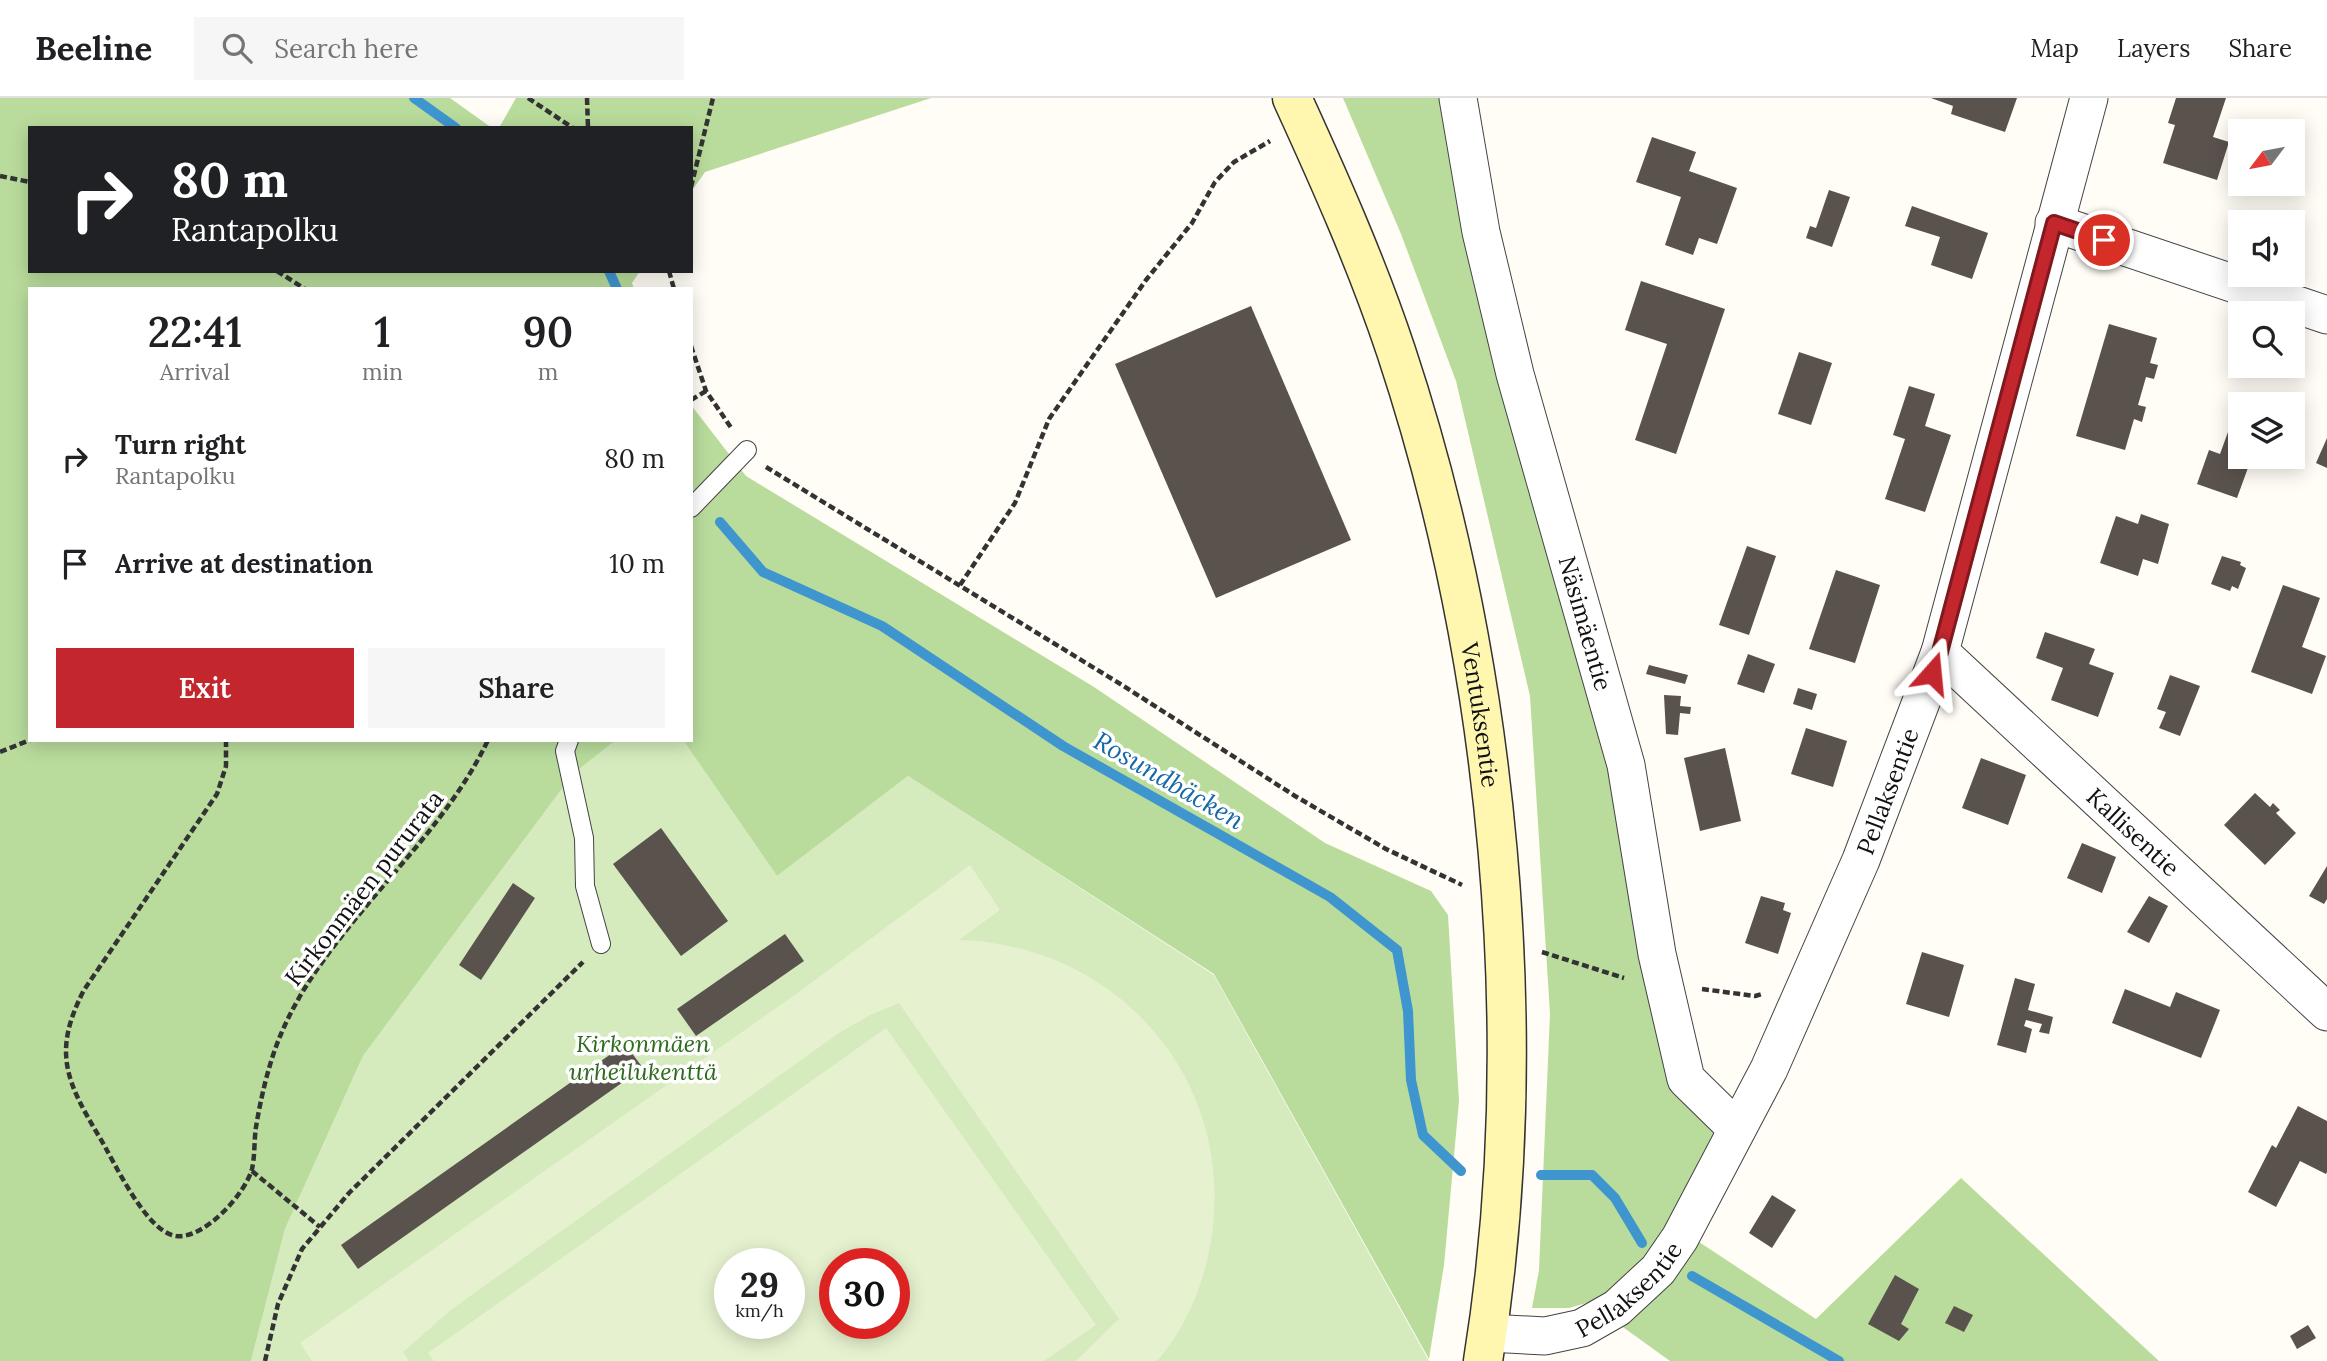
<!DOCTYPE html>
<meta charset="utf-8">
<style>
body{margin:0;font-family:Lora,serif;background:#f6f6f6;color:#202124;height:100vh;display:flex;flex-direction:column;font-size:26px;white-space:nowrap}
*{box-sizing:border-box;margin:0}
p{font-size:23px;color:#757577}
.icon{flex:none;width:38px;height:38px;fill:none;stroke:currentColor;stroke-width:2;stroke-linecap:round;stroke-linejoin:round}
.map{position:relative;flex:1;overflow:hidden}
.panel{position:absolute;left:28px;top:189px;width:665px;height:455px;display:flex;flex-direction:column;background:#fff;border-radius:0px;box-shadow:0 4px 18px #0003}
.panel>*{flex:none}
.hud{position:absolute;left:28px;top:28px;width:665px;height:147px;border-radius:0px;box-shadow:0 4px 18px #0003;background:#202124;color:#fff;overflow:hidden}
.needle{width:46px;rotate:238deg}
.tools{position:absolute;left:2228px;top:21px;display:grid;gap:14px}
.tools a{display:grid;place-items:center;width:77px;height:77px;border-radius:0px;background:#fff;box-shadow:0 4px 18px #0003;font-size:35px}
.speed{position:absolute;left:714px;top:1150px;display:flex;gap:14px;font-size:35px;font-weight:700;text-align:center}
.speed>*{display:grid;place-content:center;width:91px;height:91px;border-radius:50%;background:#fff;box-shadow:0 4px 18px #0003;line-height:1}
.speed small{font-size:18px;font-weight:400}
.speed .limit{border:10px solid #d22;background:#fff;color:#111}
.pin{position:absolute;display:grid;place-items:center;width:60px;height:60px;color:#fff;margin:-30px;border:4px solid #fff;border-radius:50%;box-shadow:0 2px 7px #0007}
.me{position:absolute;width:77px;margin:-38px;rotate:18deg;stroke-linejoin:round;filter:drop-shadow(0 0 5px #0008)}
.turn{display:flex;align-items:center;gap:24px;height:147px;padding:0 28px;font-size:32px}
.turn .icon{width:91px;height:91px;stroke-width:2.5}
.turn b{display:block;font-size:49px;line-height:60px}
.eta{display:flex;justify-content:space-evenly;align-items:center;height:119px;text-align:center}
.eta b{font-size:42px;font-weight:600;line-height:49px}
.primary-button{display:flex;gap:14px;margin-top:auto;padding:14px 28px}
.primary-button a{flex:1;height:80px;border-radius:0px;background:#c4262e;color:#fff;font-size:28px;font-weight:600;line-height:80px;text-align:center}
.primary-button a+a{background:#f6f6f6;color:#202124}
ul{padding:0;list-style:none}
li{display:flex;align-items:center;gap:21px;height:105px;padding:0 28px}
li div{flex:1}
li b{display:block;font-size:26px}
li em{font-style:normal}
header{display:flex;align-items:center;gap:42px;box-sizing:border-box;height:98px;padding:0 35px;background:#fff;border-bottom:2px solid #e0e0e0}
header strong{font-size:33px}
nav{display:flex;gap:38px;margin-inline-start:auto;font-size:24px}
.search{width:490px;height:63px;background:#f6f6f6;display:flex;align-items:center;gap:18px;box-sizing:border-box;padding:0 24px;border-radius:0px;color:#757577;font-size:26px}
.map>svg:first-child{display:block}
.green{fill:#d5ebbd;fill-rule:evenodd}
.forest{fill:#b9dc9c}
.pitch{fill:#e6f2cf;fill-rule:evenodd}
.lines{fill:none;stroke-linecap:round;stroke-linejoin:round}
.stream{stroke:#3f96cf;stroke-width:10}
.building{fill:#5a524d}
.service-casing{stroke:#444;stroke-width:20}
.minor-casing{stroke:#444;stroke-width:39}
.secondary-casing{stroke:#333;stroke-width:41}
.path{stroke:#333;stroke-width:4.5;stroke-dasharray:7 3.5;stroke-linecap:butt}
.service{stroke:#fff;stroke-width:18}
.minor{stroke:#fff;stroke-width:37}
.secondary{stroke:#fff6b0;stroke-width:38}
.route-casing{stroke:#7f191e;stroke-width:18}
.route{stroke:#c4262e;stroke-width:12}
.labels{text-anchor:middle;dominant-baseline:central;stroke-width:7;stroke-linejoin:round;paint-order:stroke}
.street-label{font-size:24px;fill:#111;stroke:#fff}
.park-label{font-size:24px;font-style:italic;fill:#2f6b1f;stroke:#fff}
.water-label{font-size:26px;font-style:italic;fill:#1768a6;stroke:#fff}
</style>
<header>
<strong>Beeline</strong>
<div class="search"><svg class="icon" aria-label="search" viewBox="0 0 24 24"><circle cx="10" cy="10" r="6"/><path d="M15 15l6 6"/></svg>Search here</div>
<nav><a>Map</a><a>Layers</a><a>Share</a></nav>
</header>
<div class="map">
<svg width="2327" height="1263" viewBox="0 0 2327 1263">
<rect width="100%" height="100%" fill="#fffdf5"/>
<!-- green -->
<path class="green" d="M616 642H683L777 778 908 678 1214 877 1429 1263H251L285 1131 363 958 573 676ZM730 1166H789V1225H730ZM835 1166H894V1225H835Z"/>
<!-- forest -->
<g class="forest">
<polygon points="0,0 450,0 492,30 30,30 30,173 640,173 632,185 634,191 30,191 30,642 616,642 573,676 363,958 285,1131 251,1263 0,1263"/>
<polygon points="516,0 931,0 705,74 691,94 691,30 499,30"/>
<polygon points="1343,0 1442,0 1612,671 1722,1036 1645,1168 1604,1200 1569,1210 1532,1210 1539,1172 1550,916 1530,598 1456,283 1401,136"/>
<polygon points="691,307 746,378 1094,589 1325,745 1431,793 1448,817 1459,1003 1444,1167 1429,1261 1214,876 908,678 777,778 683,642 691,642"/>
<polygon points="1961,1080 2159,1263 1670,1263 1620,1227 1696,1142 1816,1221"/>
</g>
<!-- pitch -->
<g class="pitch">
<path d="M970 767 1000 812 959 842C1119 847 1237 983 1211 1143 1204 1186 1186 1230 1157 1263H1076L1119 1221 899 905 870 917 839 935 452 1211 403 1254 409 1263H312L300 1245 799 894Z"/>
<path d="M886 930 1096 1227 1044 1263H434L428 1255ZM730 1166H789V1225H730ZM835 1166H894V1225H835Z"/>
</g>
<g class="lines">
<!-- stream -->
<g class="stream">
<polyline points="414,0 456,30"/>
<polyline points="609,173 617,191"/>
<polyline points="720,424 763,474 882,528 1063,648 1330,799 1397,852 1408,913 1411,982 1423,1037 1461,1073"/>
<polyline points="1541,1077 1592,1077 1615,1100 1642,1145"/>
<polyline points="1692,1178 1839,1263"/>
</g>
</g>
<!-- building -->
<g class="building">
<polygon points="1931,0 2017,0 2005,34 1951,16 1953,8"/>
<polygon points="2176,0 2226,0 2213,39 2229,44 2217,82 2163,65 2175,27 2168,25"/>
<polygon points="1652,39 1696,54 1689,73 1737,90 1717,146 1699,140 1693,157 1665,147 1681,99 1636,84"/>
<polygon points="1829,92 1850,99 1832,149 1806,140 1810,128 1816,130"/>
<polygon points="1912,108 1988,135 1972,181 1931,167 1940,139 1905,128"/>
<polygon points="1641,183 1725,211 1676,356 1635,342 1667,246 1625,232"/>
<polygon points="1251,208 1351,442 1216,500 1115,266"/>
<polygon points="2109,226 2157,240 2150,265 2158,267 2154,281 2146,279 2138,307 2146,309 2142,324 2134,321 2125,352 2076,338"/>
<polygon points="1799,254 1832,265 1811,327 1778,316"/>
<polygon points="1909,288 1935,296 1925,328 1951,337 1925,414 1885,401 1905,341 1893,337"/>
<polygon points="2228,334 2240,338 2239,363 2249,367 2237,400 2197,386 2209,352 2220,356"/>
<polygon points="2327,340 2327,370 2316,365"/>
<polygon points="2141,416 2169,426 2158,466 2143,461 2138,478 2100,465 2116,418 2138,426"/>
<polygon points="1747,448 1776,458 1749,537 1719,527"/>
<polygon points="2222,458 2241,464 2240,467 2246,470 2238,491 2232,488 2230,493 2211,486"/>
<polygon points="1836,472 1880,487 1855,565 1809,551"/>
<polygon points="2283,487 2320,500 2302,549 2326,558 2312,596 2251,574"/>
<polygon points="2045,534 2095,551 2089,566 2114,575 2098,619 2051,602 2063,570 2036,560"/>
<polygon points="1748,556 1775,566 1764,595 1737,586"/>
<polygon points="1649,567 1688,577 1685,586 1646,576"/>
<polygon points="2170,577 2200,588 2180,638 2159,630 2166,614 2157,611"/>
<polygon points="1798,590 1817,596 1812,612 1793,606"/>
<polygon points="1664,597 1681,598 1680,608 1691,609 1690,616 1680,615 1678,637 1666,636"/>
<polygon points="1806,630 1847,643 1833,689 1791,676"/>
<polygon points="1725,650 1741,723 1700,733 1684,660"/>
<polygon points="1981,660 2026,677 2008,727 1962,710"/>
<polygon points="2255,695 2270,709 2273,705 2280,712 2276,715 2296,735 2265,767 2224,727"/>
<polygon points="661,730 728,823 681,858 613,766"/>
<polygon points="2082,745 2116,759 2102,795 2067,780"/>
<polygon points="2327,768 2327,801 2324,806 2309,798"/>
<polygon points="513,785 535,800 481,882 459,867"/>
<polygon points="1761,798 1785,805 1783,812 1791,815 1778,856 1745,845"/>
<polygon points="2149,798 2168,808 2149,845 2127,834"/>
<polygon points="785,836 804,863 696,938 677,911"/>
<polygon points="1922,854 1964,867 1949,919 1906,906"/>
<polygon points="2015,880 2035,886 2028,912 2053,919 2049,936 2039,934 2042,926 2026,922 2024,928 2032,931 2026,955 1997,947"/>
<polygon points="2125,891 2170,909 2176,894 2220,912 2201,960 2112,925"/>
<polygon points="625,946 643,970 358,1171 341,1147"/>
<polygon points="2298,1008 2327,1023 2327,1074 2326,1076 2300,1063 2276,1109 2248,1094 2272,1047 2276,1050"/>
<polygon points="1772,1097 1796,1112 1772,1150 1749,1135"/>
<polygon points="1895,1177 1919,1191 1901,1226 1909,1231 1899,1243 1868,1226"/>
<polygon points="1954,1208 1973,1217 1964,1234 1945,1225"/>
<polygon points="2308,1227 2316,1240 2297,1251 2290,1238"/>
</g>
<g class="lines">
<defs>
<g id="service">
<polyline points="691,410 747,352"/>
<polyline points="569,642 565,653 584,740 585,788 601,846"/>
</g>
<g id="minor">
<path id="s1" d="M1458 0 1481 134 1515 276 1626 667 1657 856 1686 981 1737 1031"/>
<polyline points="2054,125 2327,217"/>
<path id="s2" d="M1940 554 2327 914"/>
<path id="s3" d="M1488 1235 1545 1238 1582 1230 1617 1210 1658 1172 1680 1140 1769 971 1861 762 1940 554 2089 0"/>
</g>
<g id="secondary">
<path id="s4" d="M1292 0C1330 83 1367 166 1396 253 1499 563 1535 939 1483 1263"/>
</g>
</defs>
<!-- service casing -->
<use href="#service" class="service-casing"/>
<!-- minor casing -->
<use href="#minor" class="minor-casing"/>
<!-- secondary casing -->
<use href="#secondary" class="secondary-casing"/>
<!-- path -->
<g class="path">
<polyline points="528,0 573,30"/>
<polyline points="587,0 588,30"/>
<polyline points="0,78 30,84"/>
<polyline points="691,89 713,0"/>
<polyline points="277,173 305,191"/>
<polyline points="669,173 674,191"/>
<polyline points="691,248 706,293 732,331"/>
<polyline points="691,302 706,293"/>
<polyline points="766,369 1122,587 1295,698 1386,751 1462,787"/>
<polyline points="960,487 1015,405 1049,321 1146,182 1192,125 1215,84 1234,64 1270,43"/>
<path d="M226 642V668L217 696 84 892C52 954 66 983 100 1040 115 1065 146 1134 176 1138 205 1141 245 1096 252 1071 255 1058 254 1042 256 1029 261 999 269 964 281 936 327 827 437 750 488 642"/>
<polyline points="0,654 30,642"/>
<polyline points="1542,854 1624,880"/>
<polyline points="1702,891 1755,898 1762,896"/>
<polyline points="252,1073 320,1129"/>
<polyline points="265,1263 278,1206 302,1151 349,1095 583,864"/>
</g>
<!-- service -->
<use href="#service" class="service"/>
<!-- minor -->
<use href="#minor" class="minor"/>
<!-- secondary -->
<use href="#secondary" class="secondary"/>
</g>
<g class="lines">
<defs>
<polyline id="route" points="1932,575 1940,554 2054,125 2104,142"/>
</defs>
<!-- route casing -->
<use href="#route" class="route-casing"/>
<!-- route -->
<use href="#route" class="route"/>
</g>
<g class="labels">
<!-- street labels -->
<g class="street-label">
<text stroke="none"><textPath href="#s1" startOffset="541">Näsimäentie</textPath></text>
<text stroke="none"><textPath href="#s4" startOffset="648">Ventuksentie</textPath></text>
<text stroke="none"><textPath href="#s3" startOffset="723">Pellaksentie</textPath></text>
<text stroke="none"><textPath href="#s2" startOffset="264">Kallisentie</textPath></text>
<text transform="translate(364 790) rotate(-52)">Kirkonmäen pururata</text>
<text stroke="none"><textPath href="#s3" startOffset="156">Pellaksentie</textPath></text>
</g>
<!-- park labels -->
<g class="park-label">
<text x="643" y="945">Kirkonmäen<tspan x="643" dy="28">urheilukenttä</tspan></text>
</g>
<!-- water labels -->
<g class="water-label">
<text transform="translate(1169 682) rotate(30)">Rosundbäcken</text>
</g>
</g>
</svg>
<div class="tools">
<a><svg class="needle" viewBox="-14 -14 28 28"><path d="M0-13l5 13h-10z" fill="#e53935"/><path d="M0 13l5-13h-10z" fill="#757577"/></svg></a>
<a><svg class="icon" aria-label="sound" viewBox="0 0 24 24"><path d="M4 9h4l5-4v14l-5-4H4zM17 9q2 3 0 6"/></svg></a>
<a><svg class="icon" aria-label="search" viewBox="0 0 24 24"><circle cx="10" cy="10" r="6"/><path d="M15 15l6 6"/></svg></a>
<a><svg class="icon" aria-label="layers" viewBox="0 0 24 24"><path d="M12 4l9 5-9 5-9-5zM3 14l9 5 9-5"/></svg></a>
</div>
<div class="speed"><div>29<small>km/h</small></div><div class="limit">30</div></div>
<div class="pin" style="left:2104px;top:142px;background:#d93025"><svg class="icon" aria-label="arrive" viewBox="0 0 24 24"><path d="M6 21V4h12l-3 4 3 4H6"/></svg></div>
<svg class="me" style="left:1932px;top:575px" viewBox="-20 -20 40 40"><path d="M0-17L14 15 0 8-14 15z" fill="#c4262e" stroke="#fff" stroke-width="4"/></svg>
<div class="hud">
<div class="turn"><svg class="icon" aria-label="right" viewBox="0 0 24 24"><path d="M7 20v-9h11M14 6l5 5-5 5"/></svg><div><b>80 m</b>Rantapolku</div></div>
</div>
<section class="panel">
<div class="eta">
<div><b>22:41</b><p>Arrival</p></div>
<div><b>1</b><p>min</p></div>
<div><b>90</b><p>m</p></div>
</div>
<ul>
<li><svg class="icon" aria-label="right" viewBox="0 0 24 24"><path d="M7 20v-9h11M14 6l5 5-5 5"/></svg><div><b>Turn right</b><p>Rantapolku</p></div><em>80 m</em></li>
<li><svg class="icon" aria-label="arrive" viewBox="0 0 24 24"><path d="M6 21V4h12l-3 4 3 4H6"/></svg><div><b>Arrive at destination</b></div><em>10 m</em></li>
</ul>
<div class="primary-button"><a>Exit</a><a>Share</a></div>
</section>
</div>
